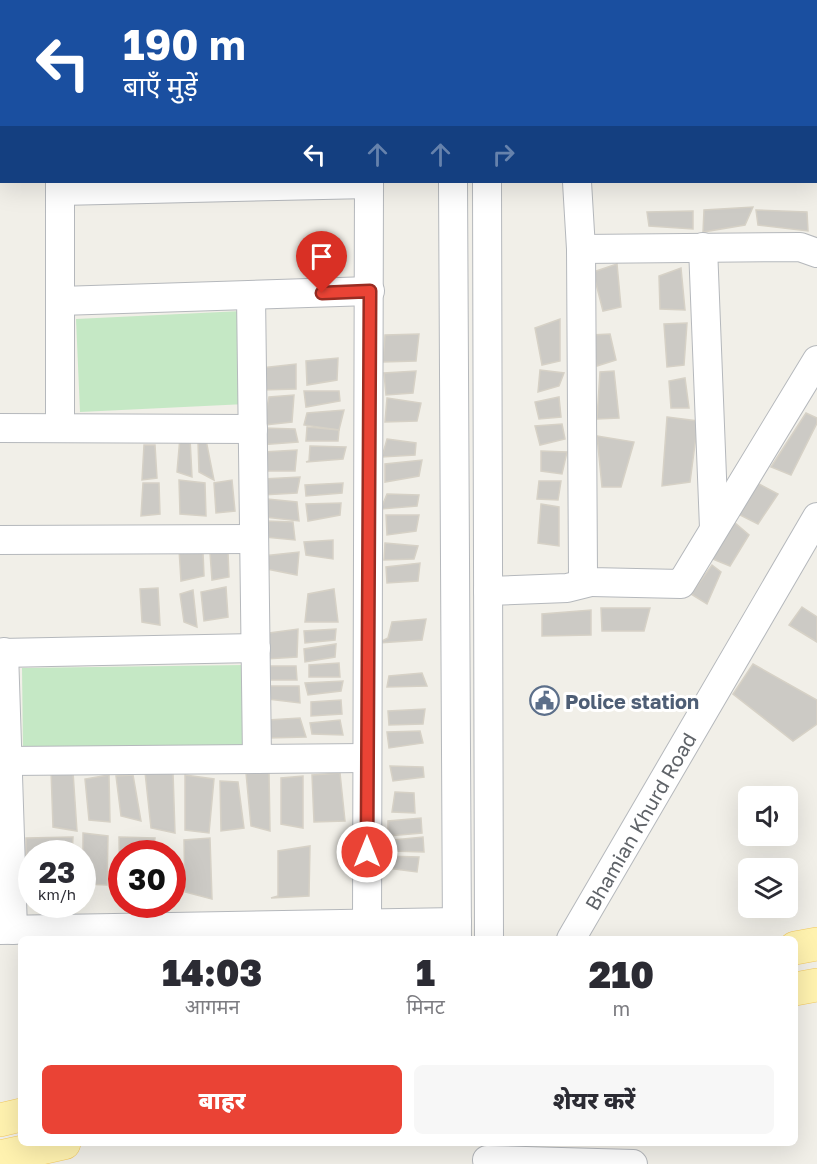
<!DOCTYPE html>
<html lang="hi">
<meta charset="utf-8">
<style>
body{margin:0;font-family:"Golos Text","Noto Sans Devanagari",sans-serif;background:#f7f7f7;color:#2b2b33;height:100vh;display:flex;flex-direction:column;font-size:22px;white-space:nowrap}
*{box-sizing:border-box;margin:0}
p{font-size:20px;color:#7c7c81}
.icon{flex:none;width:33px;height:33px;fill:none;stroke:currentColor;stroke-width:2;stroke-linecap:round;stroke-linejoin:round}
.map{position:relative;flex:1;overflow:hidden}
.drawer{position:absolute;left:18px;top:936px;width:780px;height:210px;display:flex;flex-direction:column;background:#fff;border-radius:9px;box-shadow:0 6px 24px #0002}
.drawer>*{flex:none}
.top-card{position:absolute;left:0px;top:0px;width:818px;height:183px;box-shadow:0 6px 24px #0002;background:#1a4fa0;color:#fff;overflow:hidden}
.buttons{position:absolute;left:738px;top:786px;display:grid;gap:12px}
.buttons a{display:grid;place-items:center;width:60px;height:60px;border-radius:9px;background:#fff;box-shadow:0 6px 24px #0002;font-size:30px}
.speed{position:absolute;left:18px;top:840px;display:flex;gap:12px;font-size:30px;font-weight:700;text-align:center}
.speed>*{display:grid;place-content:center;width:78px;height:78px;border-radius:50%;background:#fff;box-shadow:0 6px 24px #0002;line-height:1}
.speed small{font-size:15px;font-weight:400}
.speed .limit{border:9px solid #d22;background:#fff;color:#111}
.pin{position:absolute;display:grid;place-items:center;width:51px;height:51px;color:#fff;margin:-62px -26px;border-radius:50% 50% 50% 0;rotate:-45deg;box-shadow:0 0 6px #0007}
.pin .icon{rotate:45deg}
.me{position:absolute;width:66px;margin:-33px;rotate:0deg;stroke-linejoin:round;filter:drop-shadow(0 0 4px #0008)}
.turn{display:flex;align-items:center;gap:21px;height:126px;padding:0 24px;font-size:27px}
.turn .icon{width:78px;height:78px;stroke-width:2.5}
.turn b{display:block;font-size:42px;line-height:51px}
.lanes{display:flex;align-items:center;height:57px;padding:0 24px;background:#0003;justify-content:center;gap:30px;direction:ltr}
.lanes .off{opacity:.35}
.eta{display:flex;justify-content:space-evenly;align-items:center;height:102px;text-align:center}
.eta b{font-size:36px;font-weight:800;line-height:42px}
.button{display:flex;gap:12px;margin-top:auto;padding:12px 24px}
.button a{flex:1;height:69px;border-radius:9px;background:#ea4335;color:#fff;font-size:24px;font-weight:800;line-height:69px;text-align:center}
.button a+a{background:#f7f7f7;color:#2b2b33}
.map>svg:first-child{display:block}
.green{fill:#c5e8c5}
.building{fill:#cccac5;stroke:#d6d1c6;stroke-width:1.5}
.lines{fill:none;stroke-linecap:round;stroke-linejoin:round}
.minor-casing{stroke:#b5b8bc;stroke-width:30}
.major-casing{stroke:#f2c960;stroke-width:34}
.minor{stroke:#fff;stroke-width:28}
.major{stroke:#fff2af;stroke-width:33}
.route-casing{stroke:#982c22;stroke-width:15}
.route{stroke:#ea4335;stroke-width:10}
.labels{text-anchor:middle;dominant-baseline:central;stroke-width:6;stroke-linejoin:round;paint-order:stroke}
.service-label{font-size:20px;font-weight:bold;fill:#4e5e75;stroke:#fff;text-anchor:start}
.street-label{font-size:20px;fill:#5f6368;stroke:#fff}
</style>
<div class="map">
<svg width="817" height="1164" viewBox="0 0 817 1164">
<rect width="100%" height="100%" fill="#f1efe8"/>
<!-- green -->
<g class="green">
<polygon points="242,311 246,404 80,412 76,319"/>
<polygon points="244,665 245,746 23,749 22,668"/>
</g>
<!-- building -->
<g class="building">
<polygon points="753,207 745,225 703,232 704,210"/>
<polygon points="756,210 807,212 808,231 758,225"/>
<polygon points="693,211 693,229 649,226 647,212"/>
<polygon points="617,264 621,307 603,311 593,272"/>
<polygon points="681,268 685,310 660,309 659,276"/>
<polygon points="560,319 560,361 542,365 535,328"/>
<polygon points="687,323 684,365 667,367 664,324"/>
<polygon points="419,334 416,361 383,362 385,335"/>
<polygon points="610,334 616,360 597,366 591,335"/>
<polygon points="338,358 337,380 307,385 306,361"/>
<polygon points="296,364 296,389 262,390 261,368"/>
<polygon points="540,370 564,373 559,386 538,392"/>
<polygon points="416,371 413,393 386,395 384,373"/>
<polygon points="614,371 619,418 597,419 600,372"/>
<polygon points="685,378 689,408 671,408 669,381"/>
<polygon points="304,391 339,391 340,401 306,407"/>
<polygon points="294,395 292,422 265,425 264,423 269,397"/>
<polygon points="559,397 561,417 539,419 535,402"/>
<polygon points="387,398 421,403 417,421 385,422"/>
<polygon points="344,410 339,430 304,425 307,413"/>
<polygon points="806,413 817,418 817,423 791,475 771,467"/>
<polygon points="667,417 698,421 690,482 662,486"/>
<polygon points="562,424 565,439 540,445 535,426"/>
<polygon points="307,427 339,430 338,441 306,441"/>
<polygon points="263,428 295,429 298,442 259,445"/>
<polygon points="597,436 634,442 621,487 602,487"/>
<polygon points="180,437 190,438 192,477 177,472"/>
<polygon points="387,439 416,443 415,455 382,457"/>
<polygon points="206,440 214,480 199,472 198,442"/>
<polygon points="144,445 155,445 157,478 142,480"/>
<polygon points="310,446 346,447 343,459 306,462 309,461"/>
<polygon points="297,450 295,471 263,471 263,452"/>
<polygon points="541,451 567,452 562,474 541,471"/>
<polygon points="422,460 419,476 385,482 385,464"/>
<polygon points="300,477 297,493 262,495 263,479"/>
<polygon points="179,480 205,483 206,516 180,514"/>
<polygon points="232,480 235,511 216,513 214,483"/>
<polygon points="539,481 561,481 558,500 537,499"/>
<polygon points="143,483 159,483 160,514 141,516"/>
<polygon points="343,483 342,493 306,496 305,485"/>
<polygon points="757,483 778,494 758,524 738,514"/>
<polygon points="387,494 419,495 417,506 381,509"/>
<polygon points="267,499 297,502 299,521 265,517"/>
<polygon points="341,503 340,515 308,521 306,504"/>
<polygon points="541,504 559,507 559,546 538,543"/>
<polygon points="386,515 419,515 416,531 387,535"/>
<polygon points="265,521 293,522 295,540 265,537"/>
<polygon points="734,522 749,535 730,566 710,558"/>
<polygon points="333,540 333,559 306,555 304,542"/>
<polygon points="385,543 418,546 414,559 384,560"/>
<polygon points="179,549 203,552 204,576 181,581"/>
<polygon points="228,552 229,577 212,580 210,553"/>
<polygon points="299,552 297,575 267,569 263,556"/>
<polygon points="420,563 418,581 387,583 386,567"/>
<polygon points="712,565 721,572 707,604 691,594"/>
<polygon points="226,587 228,617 204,621 201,592"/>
<polygon points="158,588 160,625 142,622 140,589"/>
<polygon points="334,589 338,622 305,622 308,594"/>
<polygon points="193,590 197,627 184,622 180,594"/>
<polygon points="802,607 817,617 817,642 789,625"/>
<polygon points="601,608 650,608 644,631 602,631"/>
<polygon points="591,610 591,635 542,636 542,614"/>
<polygon points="426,619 422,640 378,643 388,638 392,622"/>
<polygon points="298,629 297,657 266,659 262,634"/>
<polygon points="336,629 335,640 305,643 304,631"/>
<polygon points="336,644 335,657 305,662 304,649"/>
<polygon points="339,663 340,677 309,677 309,665"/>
<polygon points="753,664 817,700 817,724 793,741 733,694"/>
<polygon points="267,666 296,666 297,680 268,680"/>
<polygon points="422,673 427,686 387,687 389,676"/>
<polygon points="343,681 341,691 308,695 305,683"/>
<polygon points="266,686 299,686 300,703 268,699"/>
<polygon points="341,700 342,714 311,716 311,702"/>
<polygon points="425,709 423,724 389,725 388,711"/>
<polygon points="300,718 306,737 268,738 268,720"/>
<polygon points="340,720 343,735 312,734 310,723"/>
<polygon points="420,731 423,743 389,748 387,732"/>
<polygon points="390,766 423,767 424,777 393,781"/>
<polygon points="51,770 73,772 77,831 53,827"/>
<polygon points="145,772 173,772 175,833 151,828"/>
<polygon points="269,772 270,831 251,826 246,773"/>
<polygon points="340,773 345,821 314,822 312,775"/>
<polygon points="109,775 110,822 89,820 85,779"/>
<polygon points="133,775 141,821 121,816 116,776"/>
<polygon points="185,775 214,779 209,833 185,830"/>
<polygon points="303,776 303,828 281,824 281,778"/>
<polygon points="220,781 238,782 244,828 221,831"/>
<polygon points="395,792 414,793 415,813 392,812"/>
<polygon points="421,818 422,833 388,836 388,821"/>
<polygon points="83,833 108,836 107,885 83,884"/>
<polygon points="73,837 72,854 32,854 32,883 26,883 26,838"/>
<polygon points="119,837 155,838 153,854 122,854 122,894 120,894"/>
<polygon points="423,837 424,852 390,851 393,840"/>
<polygon points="210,838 212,899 185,892 184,840"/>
<polygon points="310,846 309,896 271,898 278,896 278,851"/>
<polygon points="384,856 419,857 417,872 387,868"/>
</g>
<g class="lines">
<defs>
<g id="minor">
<polyline points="366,0 366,2"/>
<polyline points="452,0 452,2"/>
<polyline points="486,0 486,2"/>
<polyline points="570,0 570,2"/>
<polyline points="692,0 692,2"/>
<polyline points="802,0 802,2"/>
<polyline points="0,83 2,83"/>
<polyline points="816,105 817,105"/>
<polyline points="453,182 457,939"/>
<polyline points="487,182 489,939"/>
<polyline points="577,182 581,249 583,575 591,582 681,584 817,360"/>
<polyline points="60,191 369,184"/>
<polyline points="703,247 714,528"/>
<polyline points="581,249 800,247 817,253"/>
<polyline points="251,295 257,759"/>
<polyline points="60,301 370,291"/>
<polyline points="0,428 253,429"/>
<polyline points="60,428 60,182"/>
<polyline points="0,540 254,539"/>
<polyline points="488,591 567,588 591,582"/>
<polyline points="4,652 13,930"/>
<polyline points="0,653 256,648"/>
<polyline points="7,761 366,758"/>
<polyline points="367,923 369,182"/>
<polyline points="0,930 457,922"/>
<polyline points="571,939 817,517"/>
<polyline points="487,1160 633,1164"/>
</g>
<g id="major">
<polyline points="795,948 817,944"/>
<polyline points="795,989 817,985"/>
<polyline points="0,1120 21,1115"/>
<polyline points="0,1157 64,1143"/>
</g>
</defs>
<!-- minor casing -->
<use href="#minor" class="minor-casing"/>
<!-- major casing -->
<use href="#major" class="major-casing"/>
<!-- minor -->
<use href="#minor" class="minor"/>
<!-- major -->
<use href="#major" class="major"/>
</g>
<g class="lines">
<defs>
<polyline id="route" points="322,293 370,291 367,852"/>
</defs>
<!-- route casing -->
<use href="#route" class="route-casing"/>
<!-- route -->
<use href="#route" class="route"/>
</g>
<!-- icons -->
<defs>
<symbol id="civic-ring" viewBox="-11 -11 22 22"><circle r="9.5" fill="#fff" stroke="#5c6f8a" stroke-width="1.5"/><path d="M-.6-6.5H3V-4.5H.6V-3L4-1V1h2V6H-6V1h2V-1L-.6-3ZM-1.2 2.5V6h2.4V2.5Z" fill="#5c6f8a"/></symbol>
</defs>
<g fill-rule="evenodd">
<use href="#civic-ring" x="528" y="684" width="33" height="33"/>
</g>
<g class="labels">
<!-- service labels -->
<g class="service-label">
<text x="565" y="701">Police station</text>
</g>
<!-- street labels -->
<g class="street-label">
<text transform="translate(640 821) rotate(-60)">Bhamian Khurd Road</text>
</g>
</g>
</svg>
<div class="buttons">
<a><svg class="icon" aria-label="sound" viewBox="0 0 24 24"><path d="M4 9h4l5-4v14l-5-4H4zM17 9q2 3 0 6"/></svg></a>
<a><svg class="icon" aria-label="layers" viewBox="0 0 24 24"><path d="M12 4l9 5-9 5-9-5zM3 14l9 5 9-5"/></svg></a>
</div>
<div class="speed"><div>23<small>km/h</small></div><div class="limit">30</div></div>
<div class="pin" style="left:322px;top:293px;background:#d93025"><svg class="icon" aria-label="arrive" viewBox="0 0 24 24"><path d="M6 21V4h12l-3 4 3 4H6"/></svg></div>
<svg class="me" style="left:367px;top:852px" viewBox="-20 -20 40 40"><circle r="17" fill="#ea4335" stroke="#fff" stroke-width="3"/><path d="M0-11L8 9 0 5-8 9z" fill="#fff"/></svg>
<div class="top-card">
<div class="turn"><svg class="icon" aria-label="left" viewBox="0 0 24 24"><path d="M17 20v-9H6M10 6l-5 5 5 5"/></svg><div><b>190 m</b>बाएँ मुड़ें</div></div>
<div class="lanes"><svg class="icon" aria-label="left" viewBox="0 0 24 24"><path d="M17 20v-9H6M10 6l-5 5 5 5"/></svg><svg class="icon off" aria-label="ahead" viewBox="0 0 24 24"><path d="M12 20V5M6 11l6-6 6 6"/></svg><svg class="icon off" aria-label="ahead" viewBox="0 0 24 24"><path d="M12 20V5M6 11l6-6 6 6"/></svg><svg class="icon off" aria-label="right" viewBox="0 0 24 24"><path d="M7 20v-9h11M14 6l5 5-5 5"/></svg></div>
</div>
<section class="drawer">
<div class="eta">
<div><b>14:03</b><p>आगमन</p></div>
<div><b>1</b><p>मिनट</p></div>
<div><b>210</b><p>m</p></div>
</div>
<div class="button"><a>बाहर</a><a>शेयर करें</a></div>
</section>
</div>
